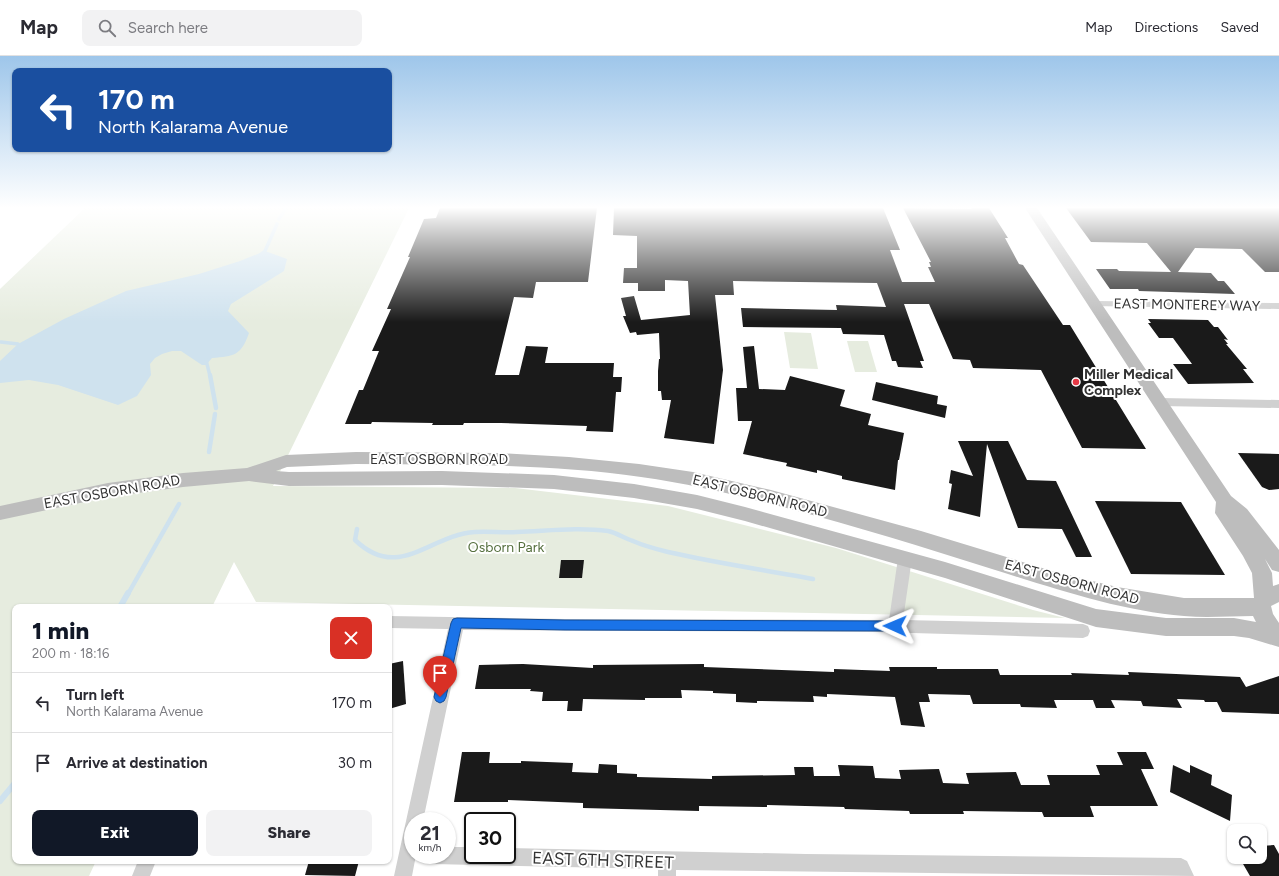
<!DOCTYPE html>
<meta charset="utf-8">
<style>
body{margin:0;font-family:Figtree,sans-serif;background:#f2f2f3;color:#2b2b33;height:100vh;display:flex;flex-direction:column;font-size:15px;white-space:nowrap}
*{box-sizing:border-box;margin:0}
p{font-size:13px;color:#7c7c81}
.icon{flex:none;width:22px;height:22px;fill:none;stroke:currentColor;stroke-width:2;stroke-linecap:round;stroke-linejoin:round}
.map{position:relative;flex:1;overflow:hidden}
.side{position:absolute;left:12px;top:548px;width:380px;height:260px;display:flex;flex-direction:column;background:#fff;border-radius:8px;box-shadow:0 1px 3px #0004}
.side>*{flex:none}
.guide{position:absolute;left:12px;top:12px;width:380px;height:84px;border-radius:8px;box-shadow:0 1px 3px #0004;background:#1a4fa0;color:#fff;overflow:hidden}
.tools{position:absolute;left:1227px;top:768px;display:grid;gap:8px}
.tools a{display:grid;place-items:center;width:40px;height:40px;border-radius:8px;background:#fff;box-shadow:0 1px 3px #0004;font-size:20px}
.speed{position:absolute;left:404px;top:756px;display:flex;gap:8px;font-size:20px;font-weight:700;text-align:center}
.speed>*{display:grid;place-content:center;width:52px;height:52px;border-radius:50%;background:#fff;box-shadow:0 1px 3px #0004;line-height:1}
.speed small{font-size:10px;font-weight:400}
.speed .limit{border:2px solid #111;border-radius:6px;background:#fff;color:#111}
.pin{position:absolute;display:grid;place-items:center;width:34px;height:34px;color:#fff;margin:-41px -17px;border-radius:50% 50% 50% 0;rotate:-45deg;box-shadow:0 0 4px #0007}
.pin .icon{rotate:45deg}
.me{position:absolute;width:44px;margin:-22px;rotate:271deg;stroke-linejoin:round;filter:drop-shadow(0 0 3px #0008)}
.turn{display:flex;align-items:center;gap:14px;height:84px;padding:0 20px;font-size:18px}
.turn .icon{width:52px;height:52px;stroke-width:2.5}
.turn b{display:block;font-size:28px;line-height:34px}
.round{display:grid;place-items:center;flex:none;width:42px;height:42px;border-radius:8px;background:#f2f2f3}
.overview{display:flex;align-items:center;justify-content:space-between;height:68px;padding:0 20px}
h1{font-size:24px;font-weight:800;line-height:30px;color:#111827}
.cta{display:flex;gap:8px;margin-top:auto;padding:8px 20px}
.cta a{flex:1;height:46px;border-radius:8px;background:#111827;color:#fff;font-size:16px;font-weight:800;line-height:46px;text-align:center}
.cta a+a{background:#f2f2f3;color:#2b2b33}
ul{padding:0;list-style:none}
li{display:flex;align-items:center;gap:12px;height:60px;padding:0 20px;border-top:1px solid #e1e1e2}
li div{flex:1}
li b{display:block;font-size:15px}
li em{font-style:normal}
header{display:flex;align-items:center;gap:24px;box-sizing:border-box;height:56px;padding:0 20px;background:#fff;border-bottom:1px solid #e1e1e2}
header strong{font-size:19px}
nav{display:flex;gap:22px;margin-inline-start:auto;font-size:14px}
.search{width:280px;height:36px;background:#f2f2f3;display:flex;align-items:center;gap:10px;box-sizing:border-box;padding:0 14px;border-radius:8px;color:#7c7c81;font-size:15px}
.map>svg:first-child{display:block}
.green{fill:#e6ecdf}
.water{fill:#cfe2ee}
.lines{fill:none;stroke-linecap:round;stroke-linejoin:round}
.stream-far2{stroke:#cfe2ee;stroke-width:3.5}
.stream-far1{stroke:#cfe2ee;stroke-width:4.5}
.stream{stroke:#cfe2ee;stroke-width:6}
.building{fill:#1a1a1a}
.street{fill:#d0d0d0;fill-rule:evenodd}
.secondary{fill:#bdbdbd;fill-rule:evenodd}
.route{fill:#1a73e8;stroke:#114b97}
.poi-dot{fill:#e63946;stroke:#fff;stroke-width:1.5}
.labels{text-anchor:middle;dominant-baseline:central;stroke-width:4;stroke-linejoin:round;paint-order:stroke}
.street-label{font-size:14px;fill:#333;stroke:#fff}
.poi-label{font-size:14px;font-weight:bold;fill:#333;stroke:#fff;text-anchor:start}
.park-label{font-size:14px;fill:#56703f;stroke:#fff}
.near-street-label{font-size:17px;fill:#333;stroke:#fff}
</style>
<header>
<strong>Map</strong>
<div class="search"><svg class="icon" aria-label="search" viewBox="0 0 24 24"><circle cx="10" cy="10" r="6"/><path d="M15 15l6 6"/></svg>Search here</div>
<nav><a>Map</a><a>Directions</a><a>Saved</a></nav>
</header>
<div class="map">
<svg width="1279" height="820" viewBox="0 0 1279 820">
<rect width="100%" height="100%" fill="#fff"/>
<!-- green -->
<g class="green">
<polygon points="85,152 409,152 273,430 515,432 668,450 836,492 1033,554 1065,562 256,546 234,506 212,551 15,551 15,805 96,805 89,820 0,820 0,233"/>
<polygon points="784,276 811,277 818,313 790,312"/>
<polygon points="847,285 868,285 877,316 855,316"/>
</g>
<!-- water -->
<path class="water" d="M265 195 287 203 284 215 231 248 228 255 249 277C241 300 234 300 212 302L206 309H202L181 295H172L162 298 155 302 150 308 151 319 137 340 118 349 58 329 29 324 0 327V305L18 288 64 263 126 235 199 218 240 205Z"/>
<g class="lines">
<!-- stream-far2 -->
<g class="stream-far2">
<polyline points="279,163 286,152"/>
<polyline points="260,199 265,195 277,168"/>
<polyline points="1,286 18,288"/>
<polyline points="206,304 210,320"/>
</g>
<!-- stream-far1 -->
<g class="stream-far1">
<polyline points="210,319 216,352"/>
<polyline points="209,396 215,358"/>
<path d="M357 473 355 484C399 526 429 479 475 476 489 475 503 477 517 476 547 475 578 471 608 475 617 477 624 482 633 485 644 490 656 493 668 496 716 507 765 514 813 523"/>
<polyline points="128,538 179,448"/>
</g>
<!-- stream -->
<g class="stream">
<polyline points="120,551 128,537"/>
<polyline points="0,745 15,727"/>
</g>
</g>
<!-- building -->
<g class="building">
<polygon points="440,152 597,152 588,226 536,226 533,242 514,241 495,319 519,319 526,290 548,291 545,307 614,307 613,321 622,321 621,336 616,336 613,376 586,375 587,370 501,367 464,367 463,369 432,369 433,367 372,366 371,368 345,368 359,334 363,334 379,295 372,295 391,253 387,253 410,201 408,201 424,163 436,162"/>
<polygon points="614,152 883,152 900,194 890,194 902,226 935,226 928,211 931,211 929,206 931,206 903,152 972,153 971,152 989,152 1008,182 1005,182 1019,208 1023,209 1063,269 1070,269 1146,393 1082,392 1041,314 973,312 970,304 953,303 929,248 904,248 924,305 920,305 923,312 898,311 896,305 892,305 884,279 843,278 841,272 743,271 741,252 837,254 836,249 886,251 877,227 733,225 734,239 715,239 723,314 714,388 664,382 671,344 662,344 661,335 658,335 658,315 659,303 660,303 659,277 637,279 636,276 630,277 623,260 626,260 621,242 634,240 641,264 690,259 688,225 665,224 665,235 638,235 638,227 623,227 624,212 637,212 637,180 613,179"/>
<polygon points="1066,152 1279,152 1279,216 1265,216 1242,193 1195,192 1178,216 1211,217 1218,225 1224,225 1235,238 1139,235 1138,233 1110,233 1096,213 1117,213 1119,215 1171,216 1147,187 1091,186"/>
<polygon points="1148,263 1208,264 1214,271 1218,271 1228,284 1224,283 1228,288 1226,288 1247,313 1243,313 1254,327 1188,328 1173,308 1192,308 1173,282 1159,282 1148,267 1151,267"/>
<polygon points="754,290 759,333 785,334 790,320 845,334 840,350 871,358 868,369 904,377 899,404 898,404 895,434 842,423 842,420 817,414 817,417 786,410 787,407 743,398 752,365 738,365 736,332 747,332 743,291"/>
<polygon points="876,326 938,340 937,348 947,350 945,362 872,344"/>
<polygon points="958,385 1008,385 1027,424 1056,425 1092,501 1076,501 1062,473 1018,472 987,388 980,461 948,453 952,428 949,427 951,414 973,420"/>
<polygon points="1238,397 1279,398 1279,433 1269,434 1262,431"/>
<polygon points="1095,445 1181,446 1225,519 1131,518"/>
<polygon points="561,504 584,504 582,522 559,522"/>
<polygon points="403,605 406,648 389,653 389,608"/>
<polygon points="523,608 593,612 593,609 704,608 704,611 834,616 834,613 890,615 889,611 937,611 937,613 998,613 1000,619 1072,619 1071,617 1129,619 1128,616 1176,618 1240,621 1246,631 1279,620 1279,658 1222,656 1217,646 1205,646 1204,644 1177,643 1182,652 1143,650 1141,645 1111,644 1115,652 1096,652 1093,644 1054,644 1057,652 1021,651 1020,648 973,648 970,639 928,638 930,646 919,646 925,671 901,669 895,641 827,638 827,641 813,640 814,646 757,645 757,647 736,646 736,638 713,637 713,635 681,634 682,642 645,642 645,644 583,643 582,655 567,655 568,645 542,645 543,636 530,635 531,633 475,633 479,609"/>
<polygon points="462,696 490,696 489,707 521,707 521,705 573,707 572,716 598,717 599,708 617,709 617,717 637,718 637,721 712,723 712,720 795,719 794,711 813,711 814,720 840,720 838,709 873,710 875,722 901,723 899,714 939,713 943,727 969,728 966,717 1016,716 1021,729 1050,729 1047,719 1100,719 1096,709 1123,709 1117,696 1146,696 1154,713 1141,713 1158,750 1090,750 1094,761 1044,761 1042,756 963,755 964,758 910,758 909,755 845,753 844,751 767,749 767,751 699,750 699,755 583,752 583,747 508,744 508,746 454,746"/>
<polygon points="1173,709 1190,717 1190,709 1212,719 1211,729 1232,739 1230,765 1170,736"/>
<polygon points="1274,789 1279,798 1279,820 1250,820 1239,801 1260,801 1260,790"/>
<polygon points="309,805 359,805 355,820 305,819"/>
</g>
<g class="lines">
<!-- street -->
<g class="street">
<polygon points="1095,245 1279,247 1279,253 1092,250 1090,248 1092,246"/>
<polygon points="1160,342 1279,344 1279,352 1160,350 1154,346"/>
<polygon points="905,496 910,498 912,502 903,564 1083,568 1088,570 1090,575 1088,580 1083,582 877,576 463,574 423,765 413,765 413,799 416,799 412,820 394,820 448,573 389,572 389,560 565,563 889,564 898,502 900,498"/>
<polygon points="447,791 473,791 473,799 507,799 507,792 806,798 1181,802 1187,805 1194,820 676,814 676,820 658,820 658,813 432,808 426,805 423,799 447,799"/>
<polygon points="138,805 156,805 150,820 132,820"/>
</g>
<!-- secondary -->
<path class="secondary" d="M1025 152H1037L1231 440 1247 453 1279 494V516L1272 514 1265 503 1272 517 1273 530 1279 528V546L1271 550 1273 558 1279 567V591L1249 582 1234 580H1166L1096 571 945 522 745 465 697 453 634 442 554 433 442 429 289 430 249 425 183 431 108 441 0 464V450L108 427 183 417 247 412 286 399 356 396 498 397 569 401 639 408 693 416 771 434 921 475 1052 515 1117 531 1184 542H1254L1252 517 1243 500 1215 457 1216 446ZM356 408C451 409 547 407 641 421 685 427 728 437 771 448 846 467 919 490 992 513 1053 532 1120 555 1184 560 1207 562 1230 560 1253 560L1256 566 1234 562H1166L1096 553 945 506 745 451 697 439 634 428 554 419 442 415 289 416 276 415 287 411Z"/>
</g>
<!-- sky -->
<linearGradient id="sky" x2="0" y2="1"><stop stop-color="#9ec6ea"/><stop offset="0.57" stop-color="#fff"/><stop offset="1" stop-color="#fff" stop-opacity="0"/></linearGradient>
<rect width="1279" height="266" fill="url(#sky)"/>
<!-- route -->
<polygon class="route" points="457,562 565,564 895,565 898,567 900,570 898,574 895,575 565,574 461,572 446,641 444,645 440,647 436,645 434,641 451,567 453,563"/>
<!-- markers -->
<circle class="poi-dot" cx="1076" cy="326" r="4"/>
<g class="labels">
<!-- street labels -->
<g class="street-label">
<text transform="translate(1187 249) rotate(1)">EAST MONTEREY WAY</text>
<text x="439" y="403">EAST OSBORN ROAD</text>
<text transform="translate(112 436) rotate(-10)">EAST OSBORN ROAD</text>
<text transform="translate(760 440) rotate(14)">EAST OSBORN ROAD</text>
<text transform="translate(1072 526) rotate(15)">EAST OSBORN ROAD</text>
</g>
<!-- poi labels -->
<g class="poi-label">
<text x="1084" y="318">Miller Medical<tspan x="1084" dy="16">Complex</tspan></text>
</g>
<!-- park labels -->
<g class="park-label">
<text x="506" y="491">Osborn Park</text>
</g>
<!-- near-street labels -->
<g class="near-street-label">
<text transform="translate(603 804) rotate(2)">EAST 6TH STREET</text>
</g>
</g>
</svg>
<div class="tools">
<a><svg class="icon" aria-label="search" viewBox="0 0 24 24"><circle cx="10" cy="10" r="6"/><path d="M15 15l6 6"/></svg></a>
</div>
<div class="speed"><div>21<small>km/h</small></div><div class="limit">30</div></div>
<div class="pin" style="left:440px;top:641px;background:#d93025"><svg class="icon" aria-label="arrive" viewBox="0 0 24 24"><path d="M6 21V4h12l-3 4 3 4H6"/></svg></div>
<svg class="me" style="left:895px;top:570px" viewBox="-20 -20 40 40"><path d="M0-17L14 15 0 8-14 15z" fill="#1a73e8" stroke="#fff" stroke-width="4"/></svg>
<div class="guide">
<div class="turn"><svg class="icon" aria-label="left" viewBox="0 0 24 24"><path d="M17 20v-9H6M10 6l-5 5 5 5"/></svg><div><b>170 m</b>North Kalarama Avenue</div></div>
</div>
<section class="side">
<div class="overview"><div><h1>1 min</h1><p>200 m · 18:16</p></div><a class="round" style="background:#d93025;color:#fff"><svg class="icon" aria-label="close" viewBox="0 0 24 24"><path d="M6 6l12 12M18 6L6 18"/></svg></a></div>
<ul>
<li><svg class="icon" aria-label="left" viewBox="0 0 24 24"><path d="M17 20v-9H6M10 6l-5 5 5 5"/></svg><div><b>Turn left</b><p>North Kalarama Avenue</p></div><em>170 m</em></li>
<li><svg class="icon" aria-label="arrive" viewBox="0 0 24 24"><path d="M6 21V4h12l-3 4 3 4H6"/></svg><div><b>Arrive at destination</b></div><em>30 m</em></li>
</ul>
<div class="cta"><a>Exit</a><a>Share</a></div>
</section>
</div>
